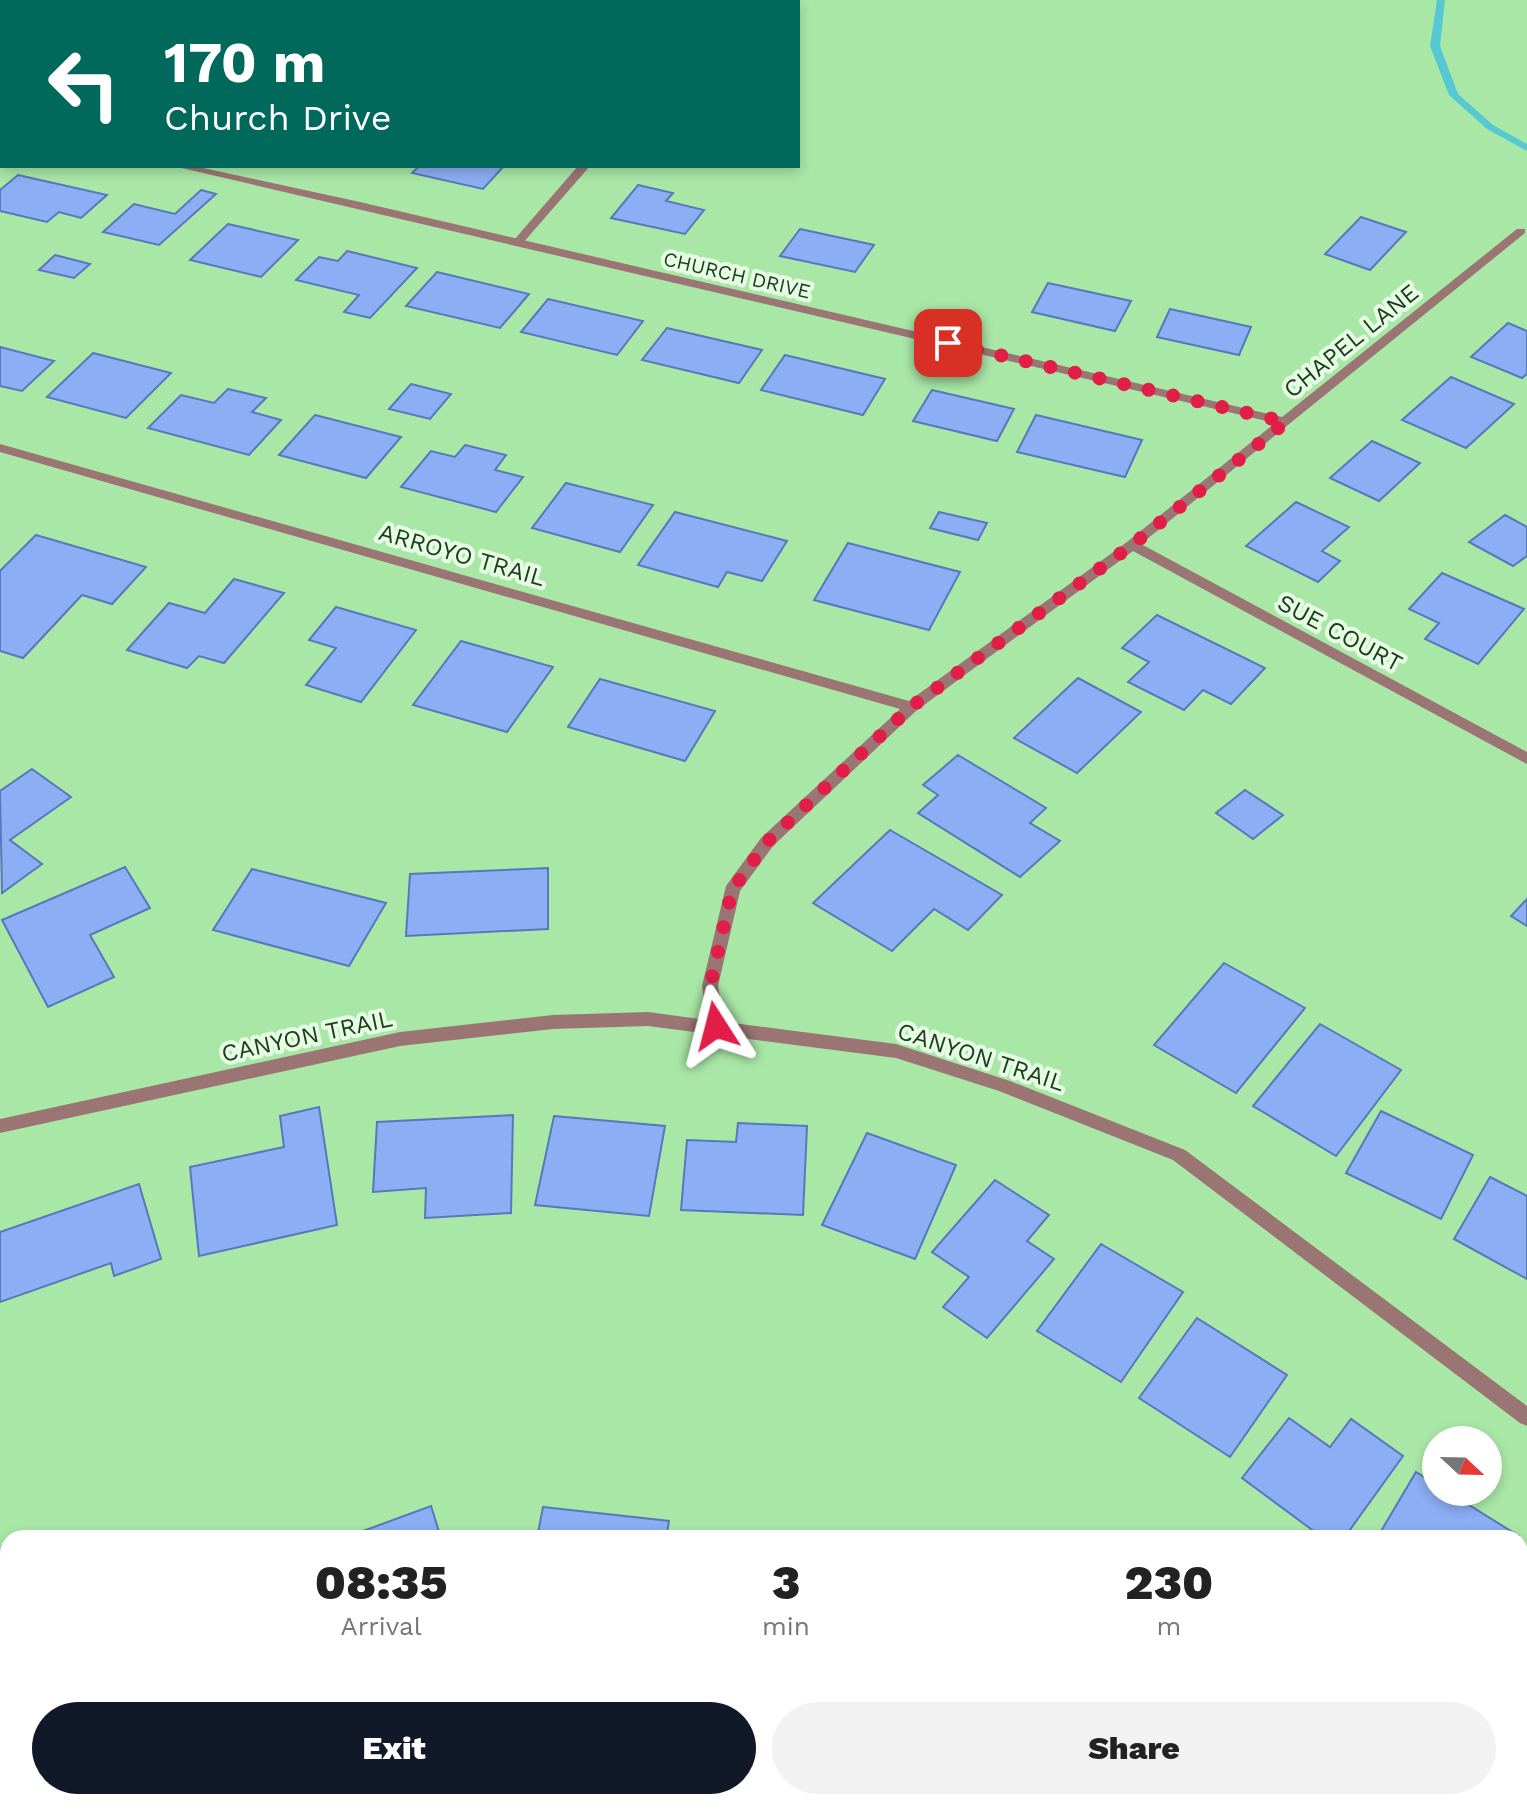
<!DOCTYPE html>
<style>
body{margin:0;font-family:"Work Sans",sans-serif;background:#f2f2f2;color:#222;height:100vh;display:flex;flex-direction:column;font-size:30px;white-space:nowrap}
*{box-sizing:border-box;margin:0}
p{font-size:26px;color:#767676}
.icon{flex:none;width:44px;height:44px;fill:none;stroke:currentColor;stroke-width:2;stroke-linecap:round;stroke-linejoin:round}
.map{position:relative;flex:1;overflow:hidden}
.drawer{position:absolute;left:0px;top:1530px;width:1528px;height:280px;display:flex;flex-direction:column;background:#fff;border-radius:24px 24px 0 0;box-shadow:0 4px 12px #0003}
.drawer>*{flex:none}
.top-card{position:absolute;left:0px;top:0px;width:800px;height:168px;box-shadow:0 4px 12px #0003;background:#00695c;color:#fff;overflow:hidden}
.needle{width:52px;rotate:112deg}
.tools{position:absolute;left:1422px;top:1426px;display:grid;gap:16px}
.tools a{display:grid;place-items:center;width:80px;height:80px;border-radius:50%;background:#fff;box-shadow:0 4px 12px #0003;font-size:40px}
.pin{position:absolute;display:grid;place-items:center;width:68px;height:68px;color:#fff;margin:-34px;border-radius:16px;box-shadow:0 4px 12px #0006}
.me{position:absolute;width:88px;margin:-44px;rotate:351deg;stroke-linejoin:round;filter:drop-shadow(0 0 6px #0008)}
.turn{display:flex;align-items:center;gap:28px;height:168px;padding:0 32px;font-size:36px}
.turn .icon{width:104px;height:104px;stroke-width:2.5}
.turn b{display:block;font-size:56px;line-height:68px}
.eta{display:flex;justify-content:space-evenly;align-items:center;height:136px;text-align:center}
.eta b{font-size:48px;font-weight:800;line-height:56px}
.cta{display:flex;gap:16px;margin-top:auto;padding:16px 32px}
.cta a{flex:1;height:92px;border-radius:48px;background:#111827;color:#fff;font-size:32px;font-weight:800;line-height:92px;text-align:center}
.cta a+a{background:#f2f2f2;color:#222}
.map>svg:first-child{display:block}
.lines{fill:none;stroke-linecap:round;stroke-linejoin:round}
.stream{fill:#56c8d2;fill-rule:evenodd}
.building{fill:#8caef4;stroke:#5878ba;stroke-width:2}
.service{fill:#9a7573;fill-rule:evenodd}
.minor{fill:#9a7573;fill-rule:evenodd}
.secondary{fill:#7b4845;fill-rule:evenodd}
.route{stroke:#e11d48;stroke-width:14;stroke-dasharray:0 25.2}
.labels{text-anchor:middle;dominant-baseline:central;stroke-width:8;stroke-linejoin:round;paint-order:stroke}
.far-street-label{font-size:20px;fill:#213b21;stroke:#e5fee3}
.street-label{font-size:24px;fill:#213b21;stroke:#e5fee3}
</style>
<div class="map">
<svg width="1527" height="1810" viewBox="0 0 1527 1810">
<rect width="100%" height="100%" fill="#a9e7a7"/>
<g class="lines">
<!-- stream -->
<polygon class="stream" points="1437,0 1445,0 1440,46 1458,94 1493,125 1527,144 1527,151 1487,129 1449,95 1430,46"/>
</g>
<!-- building -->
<g class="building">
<polygon points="344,0 500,0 498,2"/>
<polygon points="419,166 504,166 483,189 412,173"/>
<polygon points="18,175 107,195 81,218 59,212 47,222 0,211 0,190"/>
<polygon points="638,185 673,193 666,201 704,210 685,234 611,218"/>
<polygon points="201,190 216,194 159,245 103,232 134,204 175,214"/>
<polygon points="1361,217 1406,232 1370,270 1325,254"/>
<polygon points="228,224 298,240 261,277 190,260"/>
<polygon points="800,229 874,245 855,272 780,256"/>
<polygon points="347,251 417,268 370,318 344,312 359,295 296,280 319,257 338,261"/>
<polygon points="55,255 90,264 74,278 39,270"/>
<polygon points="437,272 529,294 500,328 406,306"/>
<polygon points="1048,283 1131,301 1115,331 1032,312"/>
<polygon points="548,299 643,321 617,355 521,332"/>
<polygon points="1170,309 1251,327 1239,355 1157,337"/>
<polygon points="1508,323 1527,331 1527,374 1522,378 1471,357"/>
<polygon points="667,328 762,350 739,383 642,360"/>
<polygon points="0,347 54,361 22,391 0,386"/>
<polygon points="93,353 171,373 126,418 47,397"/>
<polygon points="785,355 885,379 863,415 761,390"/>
<polygon points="1451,377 1514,404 1466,448 1402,420"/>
<polygon points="411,384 451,394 430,419 389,409"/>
<polygon points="228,389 266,398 252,412 281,420 249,455 148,428 181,395 214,403"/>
<polygon points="932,390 1014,409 997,441 913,421"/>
<polygon points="315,415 401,437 366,478 279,455"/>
<polygon points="1036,415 1142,440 1125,477 1017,452"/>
<polygon points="1372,441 1420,463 1379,501 1330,478"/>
<polygon points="465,445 506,455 495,470 523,477 496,512 401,487 431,451 455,457"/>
<polygon points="566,483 653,505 620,552 532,528"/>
<polygon points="1296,502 1349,527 1322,551 1340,561 1318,582 1246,546"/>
<polygon points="675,512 787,541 762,581 727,572 718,587 638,565"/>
<polygon points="939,512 987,523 978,540 930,528"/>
<polygon points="1505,515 1527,527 1527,556 1513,566 1469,542"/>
<polygon points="36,535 146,567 112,604 82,595 23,658 0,651 0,571"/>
<polygon points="848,543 960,572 929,630 814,600"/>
<polygon points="1442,573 1524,609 1478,664 1425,639 1439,623 1409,609"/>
<polygon points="234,579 284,593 224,663 199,656 187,668 127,650 169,603 205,613"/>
<polygon points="336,607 416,630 361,702 306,685 336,648 309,640"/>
<polygon points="1157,615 1265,668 1231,704 1203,690 1184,710 1128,682 1149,662 1122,648"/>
<polygon points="461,641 553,667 507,732 413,705"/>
<polygon points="1078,678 1141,712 1077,773 1014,738"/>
<polygon points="600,679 715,711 685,761 568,727"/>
<polygon points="958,755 1046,808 1030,823 1060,841 1020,877 918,813 938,795 923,785"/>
<polygon points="32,769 71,797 10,840 42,864 2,893 0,791"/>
<polygon points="1245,790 1283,815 1253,839 1216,813"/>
<polygon points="890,830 1002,895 968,930 934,909 892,951 813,903"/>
<polygon points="125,867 150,908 90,935 114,977 48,1007 2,920"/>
<polygon points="548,868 548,929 406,936 410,874"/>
<polygon points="252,869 386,903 349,966 213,930"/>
<polygon points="1527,899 1527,926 1511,916"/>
<polygon points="1224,963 1305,1008 1236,1093 1154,1045"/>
<polygon points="1320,1024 1401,1070 1336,1156 1253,1106"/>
<polygon points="319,1107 337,1225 199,1256 190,1167 284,1147 280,1116"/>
<polygon points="1381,1111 1473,1155 1441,1219 1346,1173"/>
<polygon points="513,1115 511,1213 425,1218 426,1188 373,1192 377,1122"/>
<polygon points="554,1116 665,1126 649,1216 535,1205"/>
<polygon points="738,1123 807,1126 803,1215 681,1210 687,1140 736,1142"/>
<polygon points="867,1133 956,1165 915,1259 822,1225"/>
<polygon points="1490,1177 1527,1196 1527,1279 1454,1239"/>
<polygon points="995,1180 1049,1215 1027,1241 1054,1259 987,1338 943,1307 969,1277 932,1252"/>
<polygon points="139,1184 161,1259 114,1276 111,1263 0,1302 0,1232"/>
<polygon points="1101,1244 1183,1292 1121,1382 1037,1331"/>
<polygon points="1197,1318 1287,1375 1230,1457 1139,1398"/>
<polygon points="1289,1418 1330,1447 1351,1419 1403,1456 1344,1538 1323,1538 1242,1478"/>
<polygon points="1416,1472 1436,1484 1436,1492 1448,1492 1519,1536 1518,1538 1377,1538"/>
<polygon points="431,1506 441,1538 344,1538"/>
<polygon points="543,1507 669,1521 666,1538 537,1538"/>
<polygon points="1520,1589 1527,1594 1527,1736 1520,1731"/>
<polygon points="0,1709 8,1748 8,1802 14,1802 0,1808"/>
<polygon points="991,1802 1119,1802 1127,1810 998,1810"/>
</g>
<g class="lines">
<!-- service -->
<g class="service">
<polygon points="0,0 10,0 11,2 0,4"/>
<polygon points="201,0 220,0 221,2 202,2"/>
<rect x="696" y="0" width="10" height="2"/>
<rect x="0" y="77" width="2" height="6"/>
<polygon points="578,166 590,166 522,244 514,244 514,240"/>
</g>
<!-- minor -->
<g class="minor">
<rect x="0" y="125" width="2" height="6"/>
<polygon points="173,166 194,166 360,202 1282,417 1517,229 1525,229 1525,233 1141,544 1527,752 1527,764 1133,551 916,711 773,846 740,891 718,986 724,1022 896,1044 1010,1081 1185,1150 1527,1406 1527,1426 1520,1423 1173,1160 999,1091 896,1058 648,1026 553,1029 400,1046 0,1133 0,1119 400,1032 553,1015 648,1012 707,1020 702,986 726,886 761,838 900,709 0,452 0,444 909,701 1127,542 1275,423"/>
<polygon points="388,1802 445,1802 441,1810 384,1810"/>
<polygon points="598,1802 653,1802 657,1810 602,1810"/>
</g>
<!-- secondary -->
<g class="secondary">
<polygon points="49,0 60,0 48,2"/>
<polygon points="0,39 2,39 0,46"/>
</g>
</g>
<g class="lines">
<!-- route -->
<polyline class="route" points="716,1026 710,986 732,890 767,842 911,707 1132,545 1286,422 948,343"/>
</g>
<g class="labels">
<!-- far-street labels -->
<g class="far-street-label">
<text transform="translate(737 275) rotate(13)">CHURCH DRIVE</text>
</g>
<!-- street labels -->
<g class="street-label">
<text transform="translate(1351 341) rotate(-39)">CHAPEL LANE</text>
<text transform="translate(462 555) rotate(16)">ARROYO TRAIL</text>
<text transform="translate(1340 633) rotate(28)">SUE COURT</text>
<text transform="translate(307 1036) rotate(-12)">CANYON TRAIL</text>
<text transform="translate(981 1057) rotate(18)">CANYON TRAIL</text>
</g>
</g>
</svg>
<div class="tools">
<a><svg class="needle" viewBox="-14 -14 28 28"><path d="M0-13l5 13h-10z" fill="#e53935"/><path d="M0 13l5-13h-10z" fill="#767676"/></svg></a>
</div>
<div class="pin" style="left:948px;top:343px;background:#d93025"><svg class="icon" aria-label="arrive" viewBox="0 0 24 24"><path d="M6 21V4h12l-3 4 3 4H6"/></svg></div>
<svg class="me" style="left:716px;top:1026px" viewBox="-20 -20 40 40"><path d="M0-17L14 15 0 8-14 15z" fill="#e11d48" stroke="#fff" stroke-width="4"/></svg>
<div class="top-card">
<div class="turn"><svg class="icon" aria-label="left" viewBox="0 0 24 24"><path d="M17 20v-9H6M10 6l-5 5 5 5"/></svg><div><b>170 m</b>Church Drive</div></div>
</div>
<section class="drawer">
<div class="eta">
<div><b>08:35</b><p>Arrival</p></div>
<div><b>3</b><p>min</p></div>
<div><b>230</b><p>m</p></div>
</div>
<div class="cta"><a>Exit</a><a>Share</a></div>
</section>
</div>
